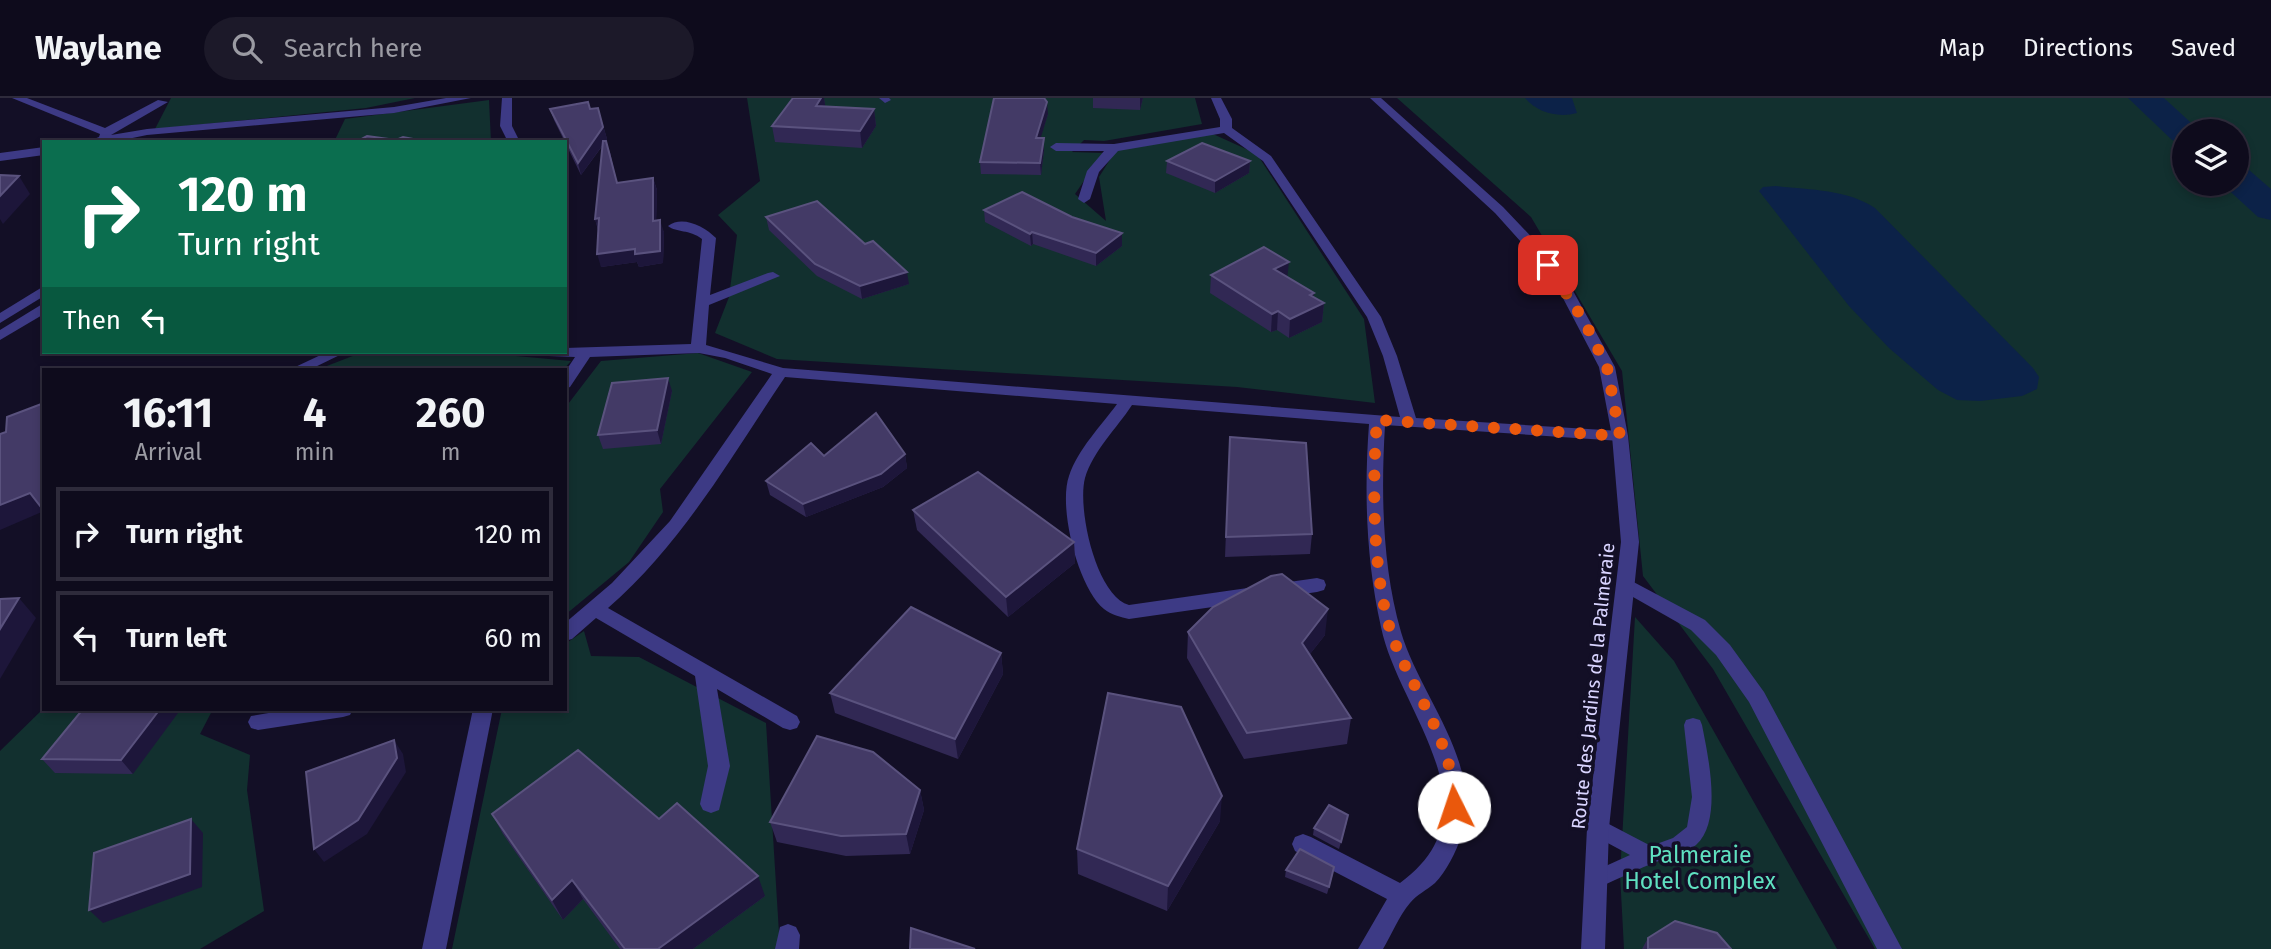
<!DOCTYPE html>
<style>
body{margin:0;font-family:"Fira Sans",sans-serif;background:#1c1929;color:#f1f3f6;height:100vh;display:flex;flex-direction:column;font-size:26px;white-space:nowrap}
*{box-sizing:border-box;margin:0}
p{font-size:23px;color:#9b9ba3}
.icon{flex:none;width:38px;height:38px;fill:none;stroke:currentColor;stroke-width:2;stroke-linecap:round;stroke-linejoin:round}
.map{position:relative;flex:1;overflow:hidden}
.sheet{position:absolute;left:42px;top:270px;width:525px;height:343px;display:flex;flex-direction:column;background:#0e0b1c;border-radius:0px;box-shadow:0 4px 10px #0003,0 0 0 2px #2e2b3b}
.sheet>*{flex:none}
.guide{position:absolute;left:42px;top:42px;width:525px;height:214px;border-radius:0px;box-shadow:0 4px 10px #0003,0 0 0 2px #2e2b3b;background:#0b6e4f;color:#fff;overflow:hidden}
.controls{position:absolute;left:2172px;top:21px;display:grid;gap:14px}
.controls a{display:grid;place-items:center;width:77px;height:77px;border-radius:50%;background:#0e0b1c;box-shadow:0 4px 10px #0003,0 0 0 2px #2e2b3b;font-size:35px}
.pin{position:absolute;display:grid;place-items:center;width:60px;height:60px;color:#fff;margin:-30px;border-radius:14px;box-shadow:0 4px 10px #0006}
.me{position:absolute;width:77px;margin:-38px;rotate:356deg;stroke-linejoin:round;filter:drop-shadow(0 0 5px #0008)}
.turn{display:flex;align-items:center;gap:24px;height:147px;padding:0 21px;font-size:32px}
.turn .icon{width:91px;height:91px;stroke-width:2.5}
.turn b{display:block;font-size:49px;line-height:60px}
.then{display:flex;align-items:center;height:66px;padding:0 21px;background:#0003;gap:14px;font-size:26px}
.eta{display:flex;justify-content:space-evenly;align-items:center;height:119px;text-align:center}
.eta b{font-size:42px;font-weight:700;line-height:49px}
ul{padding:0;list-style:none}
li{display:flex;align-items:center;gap:21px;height:94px;margin:0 14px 10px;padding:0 7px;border:4px solid #2e2b3b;border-radius:0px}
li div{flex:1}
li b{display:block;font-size:26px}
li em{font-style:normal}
header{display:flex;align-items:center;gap:42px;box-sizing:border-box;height:98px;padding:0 35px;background:#0e0b1c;border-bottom:2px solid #2e2b3b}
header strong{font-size:33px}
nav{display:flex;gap:38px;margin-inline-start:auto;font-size:24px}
.search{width:490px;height:63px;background:#1c1929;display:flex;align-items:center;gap:18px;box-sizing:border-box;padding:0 24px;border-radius:38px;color:#9b9ba3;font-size:26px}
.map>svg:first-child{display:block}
.green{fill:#12302f;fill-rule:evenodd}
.water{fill:#0c2248}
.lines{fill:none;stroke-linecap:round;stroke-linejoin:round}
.river{fill:#0c2248;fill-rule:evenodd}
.service{fill:#3d3a85;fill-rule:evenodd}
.minor{fill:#3d3a85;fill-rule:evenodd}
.tertiary{fill:#3d3a85;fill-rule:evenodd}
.wall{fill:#312854}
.shaded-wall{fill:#1d163a}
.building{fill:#433a66;stroke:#5a527e;stroke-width:2}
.route{stroke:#ea580c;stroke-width:12;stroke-dasharray:0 21.6}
.labels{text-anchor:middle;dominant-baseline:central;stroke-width:7;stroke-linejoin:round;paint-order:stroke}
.street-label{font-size:19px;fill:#d9d4ff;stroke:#130f26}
.near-park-label{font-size:23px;fill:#5fe0c0;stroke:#130f26}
</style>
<header>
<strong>Waylane</strong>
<div class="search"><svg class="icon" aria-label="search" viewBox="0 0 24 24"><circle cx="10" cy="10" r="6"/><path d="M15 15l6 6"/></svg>Search here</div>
<nav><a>Map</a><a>Directions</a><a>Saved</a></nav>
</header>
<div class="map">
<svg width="2271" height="851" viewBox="0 0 2271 851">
<rect width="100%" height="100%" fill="#130f26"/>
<!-- green -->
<g class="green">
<polygon points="171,0 415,0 366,10 155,31"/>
<polygon points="747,0 1195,0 1202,26 1104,43 1084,42 1072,54 1103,55 1075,96 1106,123 1099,79 1116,52 1213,36 1257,56 1364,221 1375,305 1237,289 777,261 715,235 729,199 737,137 718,117 760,83"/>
<path d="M1397 0H2271V851H1875L1713 571 1643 478 1622 273 1531 119ZM2184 33H2236V86H2184Z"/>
<polygon points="489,2 491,44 334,44 345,21"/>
<polygon points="363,254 474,254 571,263 564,271 319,271"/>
<polygon points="698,255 752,274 660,391 663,414 629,464 565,517 568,338 565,310 601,263"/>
<polygon points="1635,519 1674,563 1837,851 1624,851 1620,776"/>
<polygon points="584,533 591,558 639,559 766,625 780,851 452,851 502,611 565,611 565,546"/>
<polygon points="44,610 213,611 200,636 250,657 247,692 264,813 200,851 0,851 0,653"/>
</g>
<!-- water -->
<g class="water">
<path d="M1525 0H1572L1577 15C1558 20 1538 15 1525 0Z"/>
<path d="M1776 88C1809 92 1847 91 1875 110L2033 270 2039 279 2037 291 2022 298 1980 303 1957 302 1938 292 1889 250 1849 208 1759 93 1763 89Z"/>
</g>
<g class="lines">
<!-- river -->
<g class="river">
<polygon points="2128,0 2164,0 2200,33 2184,33 2184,45 2172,42"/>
<polygon points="2236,69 2249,72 2271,91 2271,122 2258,119 2222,86 2236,86"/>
</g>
<!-- service -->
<path class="service" d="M1693 620 1700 622 1702 627C1708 658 1723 723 1696 747 1685 756 1670 759 1656 764 1638 771 1620 780 1602 788L1595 791 1588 788 1585 782 1588 776 1630 757 1591 736 1588 730 1591 724 1598 722 1605 724 1651 748 1673 740 1687 729 1692 699 1684 627 1686 622Z"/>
<!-- minor -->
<g class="minor">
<polygon points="12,0 27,0 105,30 158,2 168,4 111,37 147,31 394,9 446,0 471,0 394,15 147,37 113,44 86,44 99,39 100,36"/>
<polygon points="502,0 512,0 512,28 520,44 508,44 500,28"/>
<polygon points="879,0 889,0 891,2 885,5"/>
<path d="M1211 0H1221L1232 21V30L1271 58 1381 219 1397 258 1416 320 1620 333 1628 338 1620 343 1385 327C1381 395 1382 468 1401 534 1420 599 1485 667 1461 739 1456 754 1446 774 1435 785 1427 792 1416 797 1410 805 1399 818 1392 836 1383 851H1358L1387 801 1295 753 1292 746 1295 739 1303 736 1311 739 1400 785C1501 712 1398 613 1381 529 1366 462 1364 394 1369 326L1132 307C1117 330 1093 353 1085 380 1077 410 1096 498 1129 507L1317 480 1324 482 1326 487 1324 492 1317 494 1129 521C1121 519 1111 517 1104 511 1078 490 1058 409 1069 378 1078 351 1101 328 1117 306L785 279C731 359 682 446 608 510L797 618 800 624 797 630 790 632 783 630 717 591 730 668 719 712 711 715 703 712 700 706 708 668 695 578 596 520 572 541 565 543V525L612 485 670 423 772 276 725 260 699 255 590 259 570 289 565 291V274L575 259 548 258 541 254H565V250L691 246 702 141C689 131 677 135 668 128 682 117 704 128 716 140L710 197 768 175 773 174 780 178 709 207 706 247 783 270 1400 319 1383 258 1367 219 1263 63 1224 35 1118 53 1099 74 1090 101 1084 105 1078 101 1087 73 1104 53H1056L1050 49 1056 45 1114 46 1220 29V21Z"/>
<polygon points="44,49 44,57 0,63 0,55"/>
<polygon points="44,188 44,198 0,225 0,215"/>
<polygon points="44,205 44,216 0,242 0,232"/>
<polygon points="327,254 346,254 311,271 291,271"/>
<polygon points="1626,480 1705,522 1730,547 1764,594 1902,851 1877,851 1749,604 1716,557 1691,532 1619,491 1617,486 1619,481"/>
<polygon points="292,611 353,611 350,617 343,619 258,632 251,630 248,624 251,618"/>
<polygon points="473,611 493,611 446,851 422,851"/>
<polygon points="788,826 796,829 800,837 799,851 775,851 780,829"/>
</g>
<!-- tertiary -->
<polygon class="tertiary" points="1370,0 1381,0 1503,109 1541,149 1567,182 1615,269 1628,338 1639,444 1609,730 1605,851 1581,851 1587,730 1621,444 1612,338 1599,269 1554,183 1531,155 1495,115"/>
</g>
<!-- wall -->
<g class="wall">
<polygon points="824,0 825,8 874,11 876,28 862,50 775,44 772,28"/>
<polygon points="1093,0 1143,0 1140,12 1093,10"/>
<polygon points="598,10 607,41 605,43 610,54 617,85 653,80 657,92 656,123 664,134 663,165 639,169 637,164 601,169 598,132 595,121 603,47 581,77 554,22 550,11 590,11"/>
<polygon points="1048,16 1040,40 1044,52 1041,77 981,76 980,64"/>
<polygon points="1167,63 1250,63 1249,75 1215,95 1166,75"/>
<polygon points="984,112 1072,119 1122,135 1122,148 1096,168 1033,146 1031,148 985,124"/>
<polygon points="766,119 865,146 909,186 862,201 817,178 769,132"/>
<polygon points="1211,177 1287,179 1314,195 1313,199 1324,205 1322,224 1289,240 1277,232 1271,234 1210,195"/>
<polygon points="672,293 661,346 603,351 598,337"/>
<polygon points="905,356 907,370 883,389 806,419 770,397 766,383 824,358"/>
<polygon points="1229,358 1312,436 1310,456 1225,459"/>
<polygon points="913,412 1074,444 1075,465 1008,519 917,432"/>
<polygon points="1188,534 1325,537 1310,556 1351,620 1347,646 1244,661 1187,560"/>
<polygon points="1001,555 1003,576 958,661 835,615 830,595"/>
<polygon points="83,611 133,676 55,675 42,661"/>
<polygon points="920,692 924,712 910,756 846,758 777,744 770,724"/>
<polygon points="492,716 659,721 765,798 693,851 620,851 583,801 563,822 503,736"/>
<polygon points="1220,723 1167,813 1078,776 1077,751"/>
<polygon points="1347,724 1339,751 1313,737 1314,730"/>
<polygon points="1286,772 1333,776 1327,796 1285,779"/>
<polygon points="1648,840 1731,851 1642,851"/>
</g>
<!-- shaded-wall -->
<g class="shaded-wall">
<polygon points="821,0 824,0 826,13 816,8"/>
<polygon points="1140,0 1143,0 1140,12"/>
<polygon points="1047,4 1048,16 1037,52 1036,40"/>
<polygon points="598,10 607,41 581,77 578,65"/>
<polygon points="874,11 876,28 862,50 860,33"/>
<polygon points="1044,40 1044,52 1041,77 1040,65"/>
<polygon points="1250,63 1249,75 1215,95 1215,83"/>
<polygon points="19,78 30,96 3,126 0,121 0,98"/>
<polygon points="653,80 657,92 656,135 653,123"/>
<polygon points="599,120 599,133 595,121"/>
<polygon points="660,122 664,134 663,165 639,169 637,164 601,169 597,156"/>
<polygon points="1032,134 1033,146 1031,148 1030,136"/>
<polygon points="1122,135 1122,148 1096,168 1096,155"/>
<polygon points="1289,164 1287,182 1274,171"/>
<polygon points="907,174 909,186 862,201 860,188"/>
<polygon points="1314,195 1312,210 1324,205 1322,224 1289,240 1290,221 1310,197"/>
<polygon points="1278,213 1277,232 1271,234 1272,216"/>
<polygon points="668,280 672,293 661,346 657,332"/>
<polygon points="905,356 907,370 883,389 806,419 803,406"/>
<polygon points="30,395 44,413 0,432 0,407"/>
<polygon points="1074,444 1075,465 1008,519 1006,499"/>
<polygon points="19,500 36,520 0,581 0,531"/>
<polygon points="1328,511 1325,537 1299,570 1302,545"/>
<polygon points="1001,555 1003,576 958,661 955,641"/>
<polygon points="160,611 181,611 133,676 121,662"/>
<polygon points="394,642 403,656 406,674 367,736 324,764 314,751"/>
<polygon points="920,692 924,712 910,756 906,736"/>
<polygon points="1222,698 1220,723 1167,813 1168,788"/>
<polygon points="191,721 203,735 202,789 103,825 89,812"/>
<polygon points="758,778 765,798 693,851 658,851"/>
<polygon points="572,782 583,801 563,822 552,802"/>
</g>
<!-- building -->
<g class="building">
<polygon points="793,0 821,0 816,8 874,11 860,33 772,28"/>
<polygon points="994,0 1044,0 1047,4 1036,40 1044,40 1040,65 980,64"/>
<polygon points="588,4 590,11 598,10 603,29 578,65 550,11"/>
<polygon points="367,38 396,42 403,39 429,44 356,44"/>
<polygon points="603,43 606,43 617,85 653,80 653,123 660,122 660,153 635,156 635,151 597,156 599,120 595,121"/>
<polygon points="1202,45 1250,63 1215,83 1167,63"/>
<polygon points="0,77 19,78 0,98"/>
<polygon points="1022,94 1072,119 1122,135 1096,155 1032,134 1030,136 984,112"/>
<polygon points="817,103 865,146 873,143 907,174 860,188 815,166 766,119"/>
<polygon points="1264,149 1289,164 1274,171 1314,195 1310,197 1324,205 1290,221 1278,213 1272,216 1211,177"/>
<polygon points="668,280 657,332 598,337 612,285"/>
<polygon points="44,305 44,413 30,395 0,407 0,336 6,334 7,319"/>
<polygon points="876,315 905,356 881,376 803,406 766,383 811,345 824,358"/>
<polygon points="1230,339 1306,345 1312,436 1226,439"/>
<polygon points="978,374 1074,444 1006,499 913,412"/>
<polygon points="1282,476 1328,511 1302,545 1351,620 1247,635 1188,534 1213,509 1271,478"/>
<polygon points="19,500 0,531 0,501"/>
<polygon points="911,509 1001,555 955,641 830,595"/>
<polygon points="1108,595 1181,609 1222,698 1168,788 1077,751"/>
<polygon points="83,611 160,611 121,662 42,661"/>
<polygon points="817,638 873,654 920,692 906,736 841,738 770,724"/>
<polygon points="394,642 397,660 358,722 314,751 306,674"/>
<polygon points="578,652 659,721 677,705 758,778 658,851 625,851 572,782 552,802 492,716"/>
<polygon points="1329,707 1348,717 1341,744 1314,730"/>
<polygon points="191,721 190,776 89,812 94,755"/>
<polygon points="1300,751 1334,769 1329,789 1286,772"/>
<polygon points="1675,823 1717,835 1731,851 1648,851 1648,840"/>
<polygon points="911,830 975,851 910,851"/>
</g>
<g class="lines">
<!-- route -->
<path class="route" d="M1454 709C1456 648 1414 596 1393 540 1372 482 1372 384 1377 322L1620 338 1607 269 1584 223 1548 167"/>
</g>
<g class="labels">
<!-- street labels -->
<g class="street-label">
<text transform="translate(1593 588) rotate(-84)">Route des Jardins de la Palmeraie</text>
</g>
<!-- near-park labels -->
<g class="near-park-label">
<text x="1700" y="757">Palmeraie<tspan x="1700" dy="26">Hotel Complex</tspan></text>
</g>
</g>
</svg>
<div class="controls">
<a><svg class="icon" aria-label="layers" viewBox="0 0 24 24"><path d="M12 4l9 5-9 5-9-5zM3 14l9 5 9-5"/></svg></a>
</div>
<div class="pin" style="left:1548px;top:167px;background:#d93025"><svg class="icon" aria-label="arrive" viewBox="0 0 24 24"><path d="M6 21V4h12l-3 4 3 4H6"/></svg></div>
<svg class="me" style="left:1454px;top:709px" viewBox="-20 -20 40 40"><circle r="19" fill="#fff"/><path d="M0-13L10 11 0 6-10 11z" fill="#ea580c"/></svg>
<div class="guide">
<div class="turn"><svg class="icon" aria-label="right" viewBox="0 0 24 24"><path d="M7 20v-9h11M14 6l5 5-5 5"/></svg><div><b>120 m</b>Turn right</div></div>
<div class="then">Then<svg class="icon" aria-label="left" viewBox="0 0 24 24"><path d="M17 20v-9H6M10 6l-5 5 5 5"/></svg></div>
</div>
<section class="sheet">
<div class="eta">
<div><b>16:11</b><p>Arrival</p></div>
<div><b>4</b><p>min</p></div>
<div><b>260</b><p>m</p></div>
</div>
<ul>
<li><svg class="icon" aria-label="right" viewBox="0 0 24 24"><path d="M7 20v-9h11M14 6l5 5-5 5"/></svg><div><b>Turn right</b></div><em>120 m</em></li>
<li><svg class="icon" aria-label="left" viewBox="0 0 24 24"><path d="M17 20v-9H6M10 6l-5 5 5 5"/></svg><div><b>Turn left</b></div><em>60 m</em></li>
</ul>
</section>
</div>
